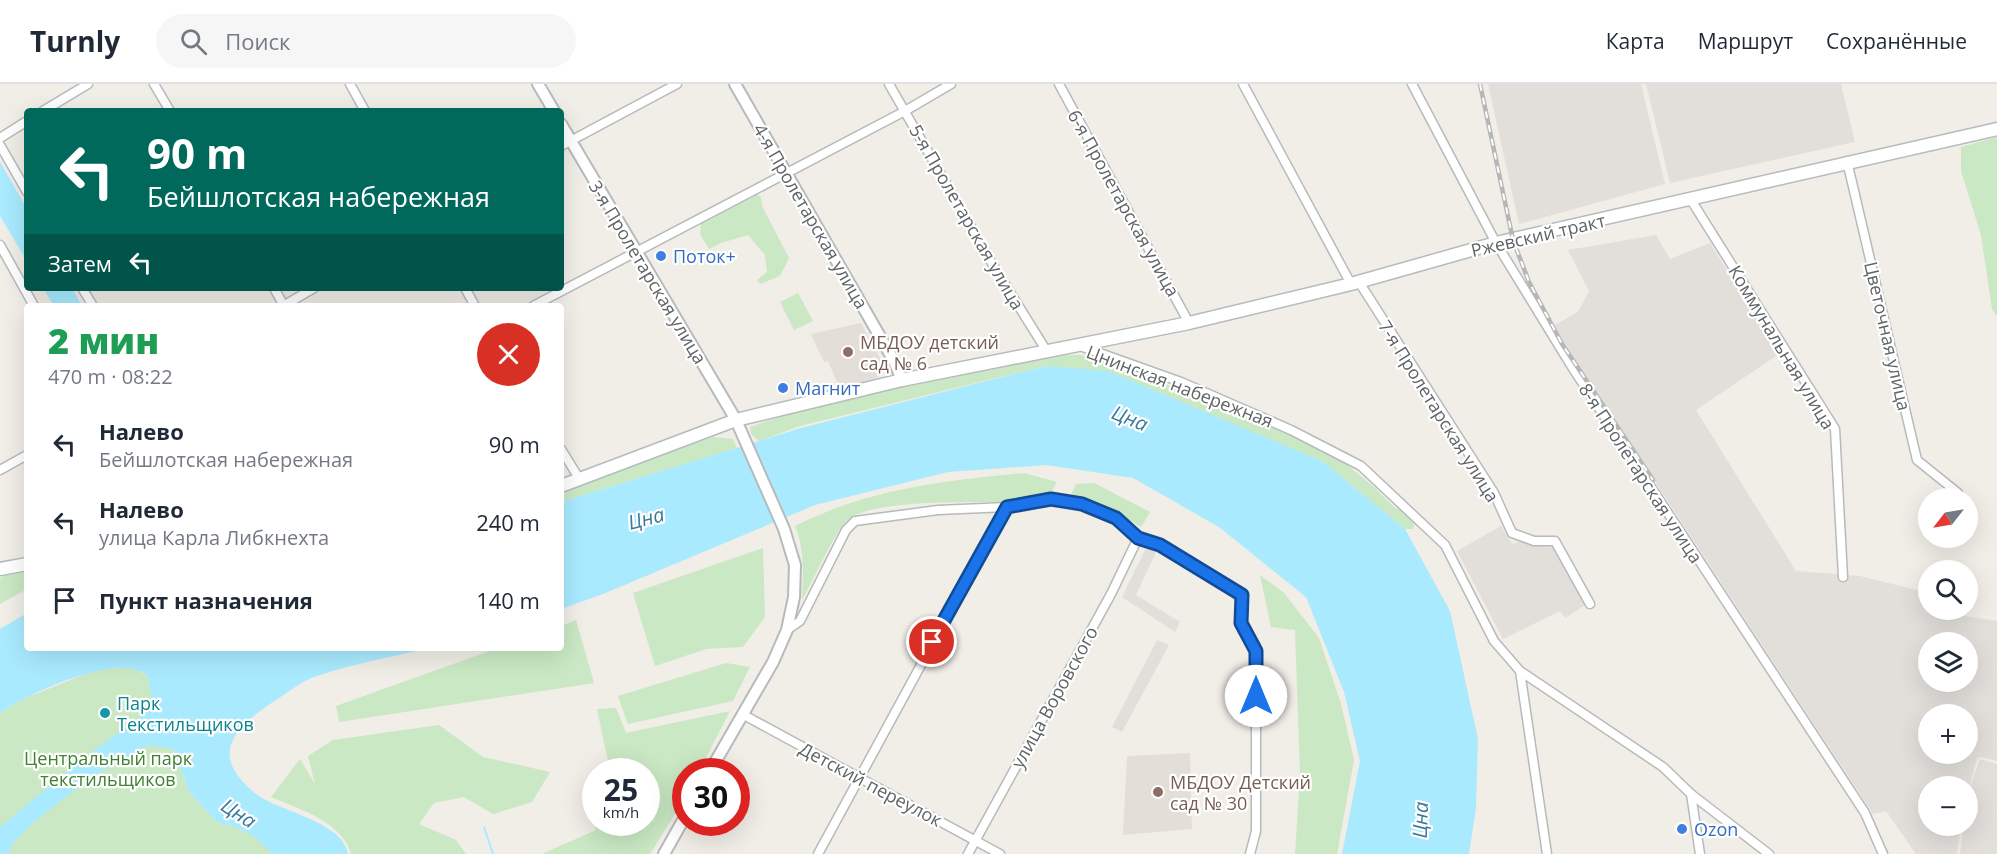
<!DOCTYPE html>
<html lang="ru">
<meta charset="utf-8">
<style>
body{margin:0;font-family:"Open Sans",sans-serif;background:#f6f6f7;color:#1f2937;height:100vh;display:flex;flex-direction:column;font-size:22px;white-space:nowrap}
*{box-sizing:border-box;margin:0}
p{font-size:20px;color:#747a83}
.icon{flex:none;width:33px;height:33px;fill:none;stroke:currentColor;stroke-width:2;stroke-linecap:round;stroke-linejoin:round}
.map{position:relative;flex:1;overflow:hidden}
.drawer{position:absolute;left:24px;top:219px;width:540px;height:348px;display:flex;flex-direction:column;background:#fff;border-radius:6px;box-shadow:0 6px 24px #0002}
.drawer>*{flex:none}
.top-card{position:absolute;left:24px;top:24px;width:540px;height:183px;border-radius:6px;box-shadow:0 6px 24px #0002;background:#00695c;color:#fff;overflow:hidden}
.needle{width:39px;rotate:239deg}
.tools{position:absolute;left:1918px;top:404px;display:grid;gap:12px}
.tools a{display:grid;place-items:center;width:60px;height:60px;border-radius:50%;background:#fff;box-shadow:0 6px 24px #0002;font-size:30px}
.speed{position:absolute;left:582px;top:674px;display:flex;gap:12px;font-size:30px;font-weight:700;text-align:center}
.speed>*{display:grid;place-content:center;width:78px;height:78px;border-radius:50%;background:#fff;box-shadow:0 6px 24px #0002;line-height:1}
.speed small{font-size:15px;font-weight:400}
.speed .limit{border:9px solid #d22;background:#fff;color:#111}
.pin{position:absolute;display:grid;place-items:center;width:51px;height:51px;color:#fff;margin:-26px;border:3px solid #fff;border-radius:50%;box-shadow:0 2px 6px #0007}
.me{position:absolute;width:66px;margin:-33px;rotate:0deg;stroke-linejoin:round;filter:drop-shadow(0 0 4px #0008)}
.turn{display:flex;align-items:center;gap:21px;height:126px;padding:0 24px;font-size:27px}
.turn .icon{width:78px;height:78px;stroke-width:2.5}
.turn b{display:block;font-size:42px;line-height:51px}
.then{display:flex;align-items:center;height:57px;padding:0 24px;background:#0003;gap:12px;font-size:22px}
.round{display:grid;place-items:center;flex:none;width:63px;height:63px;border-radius:32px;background:#f6f6f7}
.head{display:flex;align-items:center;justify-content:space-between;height:102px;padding:0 24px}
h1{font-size:36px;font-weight:800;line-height:45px;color:#1e9e55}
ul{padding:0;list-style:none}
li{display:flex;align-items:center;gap:18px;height:78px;padding:0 24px}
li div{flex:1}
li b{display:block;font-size:22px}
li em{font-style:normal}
header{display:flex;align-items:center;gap:36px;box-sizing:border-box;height:84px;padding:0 30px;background:#fff;border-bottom:2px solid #e0e1e3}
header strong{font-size:28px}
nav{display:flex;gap:33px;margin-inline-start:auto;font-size:21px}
.search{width:420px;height:54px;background:#f6f6f7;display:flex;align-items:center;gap:15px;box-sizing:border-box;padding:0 21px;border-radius:33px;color:#747a83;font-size:22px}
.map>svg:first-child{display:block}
.industrial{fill:#e2dfdb;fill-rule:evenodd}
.education{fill:#e3ded8}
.green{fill:#cae8c3}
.water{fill:#a9eaff}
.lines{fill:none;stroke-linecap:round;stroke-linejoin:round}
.stream{stroke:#a9eaff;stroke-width:2}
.minor-casing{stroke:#b7babd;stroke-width:11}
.tertiary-casing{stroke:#b7babd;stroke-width:14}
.secondary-casing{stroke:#b5bbbe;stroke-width:15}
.minor{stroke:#fff;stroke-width:8}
.tertiary{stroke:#fff;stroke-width:10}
.secondary{stroke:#fff;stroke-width:12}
.rail-casing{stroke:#b5b6b7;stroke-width:4.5}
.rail{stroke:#fff;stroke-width:2;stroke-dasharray:7;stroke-linecap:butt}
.route-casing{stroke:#114b97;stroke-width:15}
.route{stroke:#1a73e8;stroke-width:10}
.shop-dot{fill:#3f7fe0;stroke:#fff;stroke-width:2}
.education-dot{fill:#8d6e63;stroke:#fff;stroke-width:2}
.culture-dot{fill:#0f9aa8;stroke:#fff;stroke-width:2}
.labels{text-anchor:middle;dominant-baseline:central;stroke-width:4.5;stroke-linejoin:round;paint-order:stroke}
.street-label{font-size:18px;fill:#5e6467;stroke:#fff}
.shop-label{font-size:18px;fill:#366cbe;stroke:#fff;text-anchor:start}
.education-label{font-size:18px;fill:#785e54;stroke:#fff;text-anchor:start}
.culture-label{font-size:18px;fill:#0d838f;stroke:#fff;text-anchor:start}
.park-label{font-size:18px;fill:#3e8232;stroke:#fff}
.water-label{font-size:20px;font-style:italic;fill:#3a7a99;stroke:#fff}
</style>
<header>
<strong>Turnly</strong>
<div class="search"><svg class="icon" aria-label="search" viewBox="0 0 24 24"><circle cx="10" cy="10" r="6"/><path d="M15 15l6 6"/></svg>Поиск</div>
<nav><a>Карта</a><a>Маршрут</a><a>Сохранённые</a></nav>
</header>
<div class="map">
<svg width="1997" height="770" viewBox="0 0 1997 770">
<rect width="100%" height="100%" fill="#f1ede7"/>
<!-- industrial -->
<g class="industrial">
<polygon points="1488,0 1641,0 1665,100 1519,140"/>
<polygon points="1646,0 1841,0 1855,58 1670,99"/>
<path d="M1656 151 1670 175 1710 159 1779 270 1696 326 1796 487 1860 492 1929 509V525H1938L1939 528 1997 537V677L1980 673 1977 675 1968 708V702H1929V741H1961L1957 770H1916L1886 727 1873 730 1553 242 1578 228 1589 207 1568 166ZM1929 558H1968V597H1929ZM1929 630H1968V669H1929Z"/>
<polygon points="1501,442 1512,460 1519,458 1554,464 1585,521 1565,534 1560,527 1503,555 1457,467"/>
<polygon points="1146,464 1156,468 1136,511 1180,538 1175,548 1122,513"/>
<polygon points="1157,556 1169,561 1122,648 1112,643"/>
<polygon points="1980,675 1997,680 1997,770 1960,770 1964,741 1968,741 1969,706"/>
</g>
<!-- education -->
<g class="education">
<polygon points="861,239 887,287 876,294 840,305 828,277 824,278 811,250"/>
<polygon points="1190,669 1192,745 1123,751 1127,672"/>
</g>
<!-- green -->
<g class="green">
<polygon points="1997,53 1997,232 1992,225 1981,151 1961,87 1961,63"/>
<polygon points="757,109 761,114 762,122 789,174 780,192 760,200 757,196 767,188 765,171 748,151 721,159 709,165 700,150 701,139"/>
<polygon points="798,209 813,237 794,246 780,218"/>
<polygon points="1049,271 1081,271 1107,278 1138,289 1278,345 1346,380 1375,404 1395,424 1401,426 1415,439 1413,445 1405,445 1322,377 1046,282 800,342 759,357 751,350 750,343 804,324"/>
<polygon points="713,353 733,355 737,364 561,418 561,407"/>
<path d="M1024 389 1057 398 1048 413C1037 414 1026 417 1016 417 976 420 877 413 847 436 836 445 811 501 802 516 803 492 805 465 795 442 869 405 942 397 1024 389Z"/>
<polygon points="1094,399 1150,428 1141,443 1103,421 1071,411 1076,400"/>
<polygon points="763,464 765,533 743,563 706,565 655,582 633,509"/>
<polygon points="27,486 27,505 0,520 0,495 4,491"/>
<polygon points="1260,491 1284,509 1319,554 1341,620 1354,676 1337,770 1295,770 1300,691 1295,546 1271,543"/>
<polygon points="576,536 594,599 339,638 336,622 498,564 561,564 561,542"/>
<polygon points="726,579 750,583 733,617 628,640 618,612"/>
<polygon points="126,584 138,586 148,593 155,626 173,665 190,709 218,739 232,742 252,751 273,770 0,770 0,629 21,616 90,588 102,585"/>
<polygon points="616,624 626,649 730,627 699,687 686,687 685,714 650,770 542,770 594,747 599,738 646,738 646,687 610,687 597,625"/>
<path d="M439 641 483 673 550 688 532 718 493 730 464 713 434 719 419 740 456 756 466 770H351C343 738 299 725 271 713L300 675 315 700 308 672 333 656Z"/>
</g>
<!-- water -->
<g class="water">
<polygon points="0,78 27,125 27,177 0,132"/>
<polygon points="43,204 72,204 82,222 54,222"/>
<polygon points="1046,282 1108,287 1322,377 1405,445 1450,527 1478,655 1476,724 1469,770 1342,770 1360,677 1344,608 1306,513 1219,443 1133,394 1046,381 948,388 815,421 603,510 561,525 561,418 801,344"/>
<path d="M27 529V564H429C391 573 351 580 314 593 302 597 290 607 279 614 238 641 204 668 256 710 277 727 343 737 348 770H273L252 751 232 742 218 739 190 709 173 665 148 661 91 693 33 739 13 759 8 770H0V743L81 676 148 627 152 615 148 593C145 590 141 587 137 586 103 575 28 610 0 629V545Z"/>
</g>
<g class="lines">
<!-- stream -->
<polyline class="stream" points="484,743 493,770"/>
<defs>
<g id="minor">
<polyline points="154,0 170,27"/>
<polyline points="350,0 365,27"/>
<polyline points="889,0 993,181 1046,266"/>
<polyline points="1059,0 1189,239"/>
<polyline points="1243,0 1351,200"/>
<polyline points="1412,0 1496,159 1572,283 1865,729 1883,770"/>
<polyline points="43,27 88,0"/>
<polyline points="0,54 27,37"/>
<polyline points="0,61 27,108"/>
<polyline points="561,62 677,0"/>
<polyline points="1847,77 1917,376 1958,409"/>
<polyline points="1691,116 1835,345 1843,493"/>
<polyline points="0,161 34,222"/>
<polyline points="1359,198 1494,409 1512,449 1534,457 1555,457 1590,520"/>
<polyline points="82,204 93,222"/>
<polyline points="274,204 284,222"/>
<polyline points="465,204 475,222"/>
<polyline points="283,222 314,204"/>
<polyline points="533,222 905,27 951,0"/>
<polyline points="1080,262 1181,298 1291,346 1361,382 1445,461 1494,557 1520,587 1663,683 1691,710 1769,770"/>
<polyline points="561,365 580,396"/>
<polyline points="0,386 27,371"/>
<polyline points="787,546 800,537 846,446 855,437 938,426 1007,423 1051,415 1082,420 1116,434 1138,454 1160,461 1242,511 1241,539 1256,567 1256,747 1250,770"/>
<polyline points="1520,587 1547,770"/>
<polyline points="742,630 1000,770"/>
<polyline points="1691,710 1700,770"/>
<polyline points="818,770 1007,423"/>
<polyline points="968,770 1111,510 1138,454"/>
</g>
<g id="tertiary">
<polyline points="538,0 554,27"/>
<polyline points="735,0 894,277 902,296"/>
<polyline points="561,40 736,336 784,445 795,481 794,513 787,546 773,578 710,687"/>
<polyline points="664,770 686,731"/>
</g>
<g id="secondary">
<polyline points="561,402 736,336 902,296 1189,239 1351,200 1496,159 1997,45"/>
<polyline points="0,485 27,480"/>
</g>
</defs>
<!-- minor casing -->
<use href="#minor" class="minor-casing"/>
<!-- tertiary casing -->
<use href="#tertiary" class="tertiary-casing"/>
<!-- secondary casing -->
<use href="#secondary" class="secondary-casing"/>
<!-- minor -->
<use href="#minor" class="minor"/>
<!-- tertiary -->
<use href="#tertiary" class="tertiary"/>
<!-- secondary -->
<use href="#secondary" class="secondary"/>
<defs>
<polyline id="rail" points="1480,0 1513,156 1529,198 1562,260 1653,396"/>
</defs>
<!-- rail casing -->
<use href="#rail" class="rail-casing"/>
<!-- rail -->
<use href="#rail" class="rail"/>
</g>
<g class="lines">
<defs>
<polyline id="route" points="932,558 1007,423 1051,415 1082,420 1116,434 1138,454 1160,461 1242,511 1241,539 1256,567 1256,612"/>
</defs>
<!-- route casing -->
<use href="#route" class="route-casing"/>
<!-- route -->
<use href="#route" class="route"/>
</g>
<!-- markers -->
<g class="shop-dot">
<circle cx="661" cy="172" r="6"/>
<circle cx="783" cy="304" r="6"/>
<circle cx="1682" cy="745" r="6"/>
</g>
<g class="education-dot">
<circle cx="848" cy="268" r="6"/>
<circle cx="1158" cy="708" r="6"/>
</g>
<circle class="culture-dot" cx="105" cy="629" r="6"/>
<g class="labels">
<!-- street labels -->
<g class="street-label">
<text transform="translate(1124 119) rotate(61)">6-я Пролетарская улица</text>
<text transform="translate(811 132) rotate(60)">4-я Пролетарская улица</text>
<text transform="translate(967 133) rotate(60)">5-я Пролетарская улица</text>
<text transform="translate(1538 151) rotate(-13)">Ржевский тракт</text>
<text transform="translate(648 188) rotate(59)">3-я Пролетарская улица</text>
<text transform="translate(1888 252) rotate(77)">Цветочная улица</text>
<text transform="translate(1782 263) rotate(59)">Коммунальная улица</text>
<text transform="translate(1180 302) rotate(21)">Цнинская набережная</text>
<text transform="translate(1439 327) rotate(58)">7-я Пролетарская улица</text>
<text transform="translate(1641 389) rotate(57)">8-я Пролетарская улица</text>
<text transform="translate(1054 613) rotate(-61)">улица Воровского</text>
<text transform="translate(871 700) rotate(28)">Детский переулок</text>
</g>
<!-- shop labels -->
<g class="shop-label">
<text x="673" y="172">Поток+</text>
<text x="795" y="304">Магнит</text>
<text x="1694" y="745">Ozon</text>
</g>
<!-- education labels -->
<g class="education-label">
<text x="860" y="258">МБДОУ детский<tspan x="860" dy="21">сад № 6</tspan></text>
<text x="1170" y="698">МБДОУ Детский<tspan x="1170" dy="21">сад № 30</tspan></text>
</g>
<!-- culture labels -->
<g class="culture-label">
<text x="117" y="619">Парк<tspan x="117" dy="21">Текстильщиков</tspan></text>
</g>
<!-- park labels -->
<g class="park-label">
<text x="108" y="674">Центральный парк<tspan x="108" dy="21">текстильщиков</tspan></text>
</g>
<!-- water labels -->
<g class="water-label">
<text transform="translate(1130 334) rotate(22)">Цна</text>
<text transform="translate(646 434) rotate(-15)">Цна</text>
<text transform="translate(239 729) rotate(33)">Цна</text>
<text transform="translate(1420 736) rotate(-88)">Цна</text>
</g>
</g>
</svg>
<div class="tools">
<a><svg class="needle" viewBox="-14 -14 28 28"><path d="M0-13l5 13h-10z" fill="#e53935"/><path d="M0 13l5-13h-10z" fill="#747a83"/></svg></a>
<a><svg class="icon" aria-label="search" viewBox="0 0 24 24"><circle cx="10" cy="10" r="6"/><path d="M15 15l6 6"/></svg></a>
<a><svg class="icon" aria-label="layers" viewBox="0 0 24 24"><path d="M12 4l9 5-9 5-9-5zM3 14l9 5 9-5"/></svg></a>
<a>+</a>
<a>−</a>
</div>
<div class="speed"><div>25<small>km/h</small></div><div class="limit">30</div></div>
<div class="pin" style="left:932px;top:558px;background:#d93025"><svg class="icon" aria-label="arrive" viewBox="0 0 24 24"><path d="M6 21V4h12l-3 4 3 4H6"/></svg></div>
<svg class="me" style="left:1256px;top:612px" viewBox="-20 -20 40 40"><circle r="19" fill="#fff"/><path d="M0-13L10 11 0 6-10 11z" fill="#1a73e8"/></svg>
<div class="top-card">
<div class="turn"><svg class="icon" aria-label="left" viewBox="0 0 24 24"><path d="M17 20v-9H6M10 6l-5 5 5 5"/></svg><div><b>90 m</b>Бейшлотская набережная</div></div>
<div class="then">Затем<svg class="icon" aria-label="left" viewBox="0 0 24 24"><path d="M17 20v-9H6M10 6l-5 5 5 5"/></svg></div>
</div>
<section class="drawer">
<div class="head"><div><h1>2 мин</h1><p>470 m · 08:22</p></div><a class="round" style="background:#d93025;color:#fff"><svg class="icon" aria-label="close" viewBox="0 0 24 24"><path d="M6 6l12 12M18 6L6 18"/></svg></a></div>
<ul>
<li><svg class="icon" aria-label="left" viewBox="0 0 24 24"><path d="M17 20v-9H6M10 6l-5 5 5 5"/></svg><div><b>Налево</b><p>Бейшлотская набережная</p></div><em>90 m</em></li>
<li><svg class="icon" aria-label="left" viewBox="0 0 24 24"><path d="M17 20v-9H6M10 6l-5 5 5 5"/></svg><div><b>Налево</b><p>улица Карла Либкнехта</p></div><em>240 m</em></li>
<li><svg class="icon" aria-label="arrive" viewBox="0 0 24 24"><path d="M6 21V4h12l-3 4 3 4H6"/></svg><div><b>Пункт назначения</b></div><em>140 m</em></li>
</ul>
</section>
</div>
